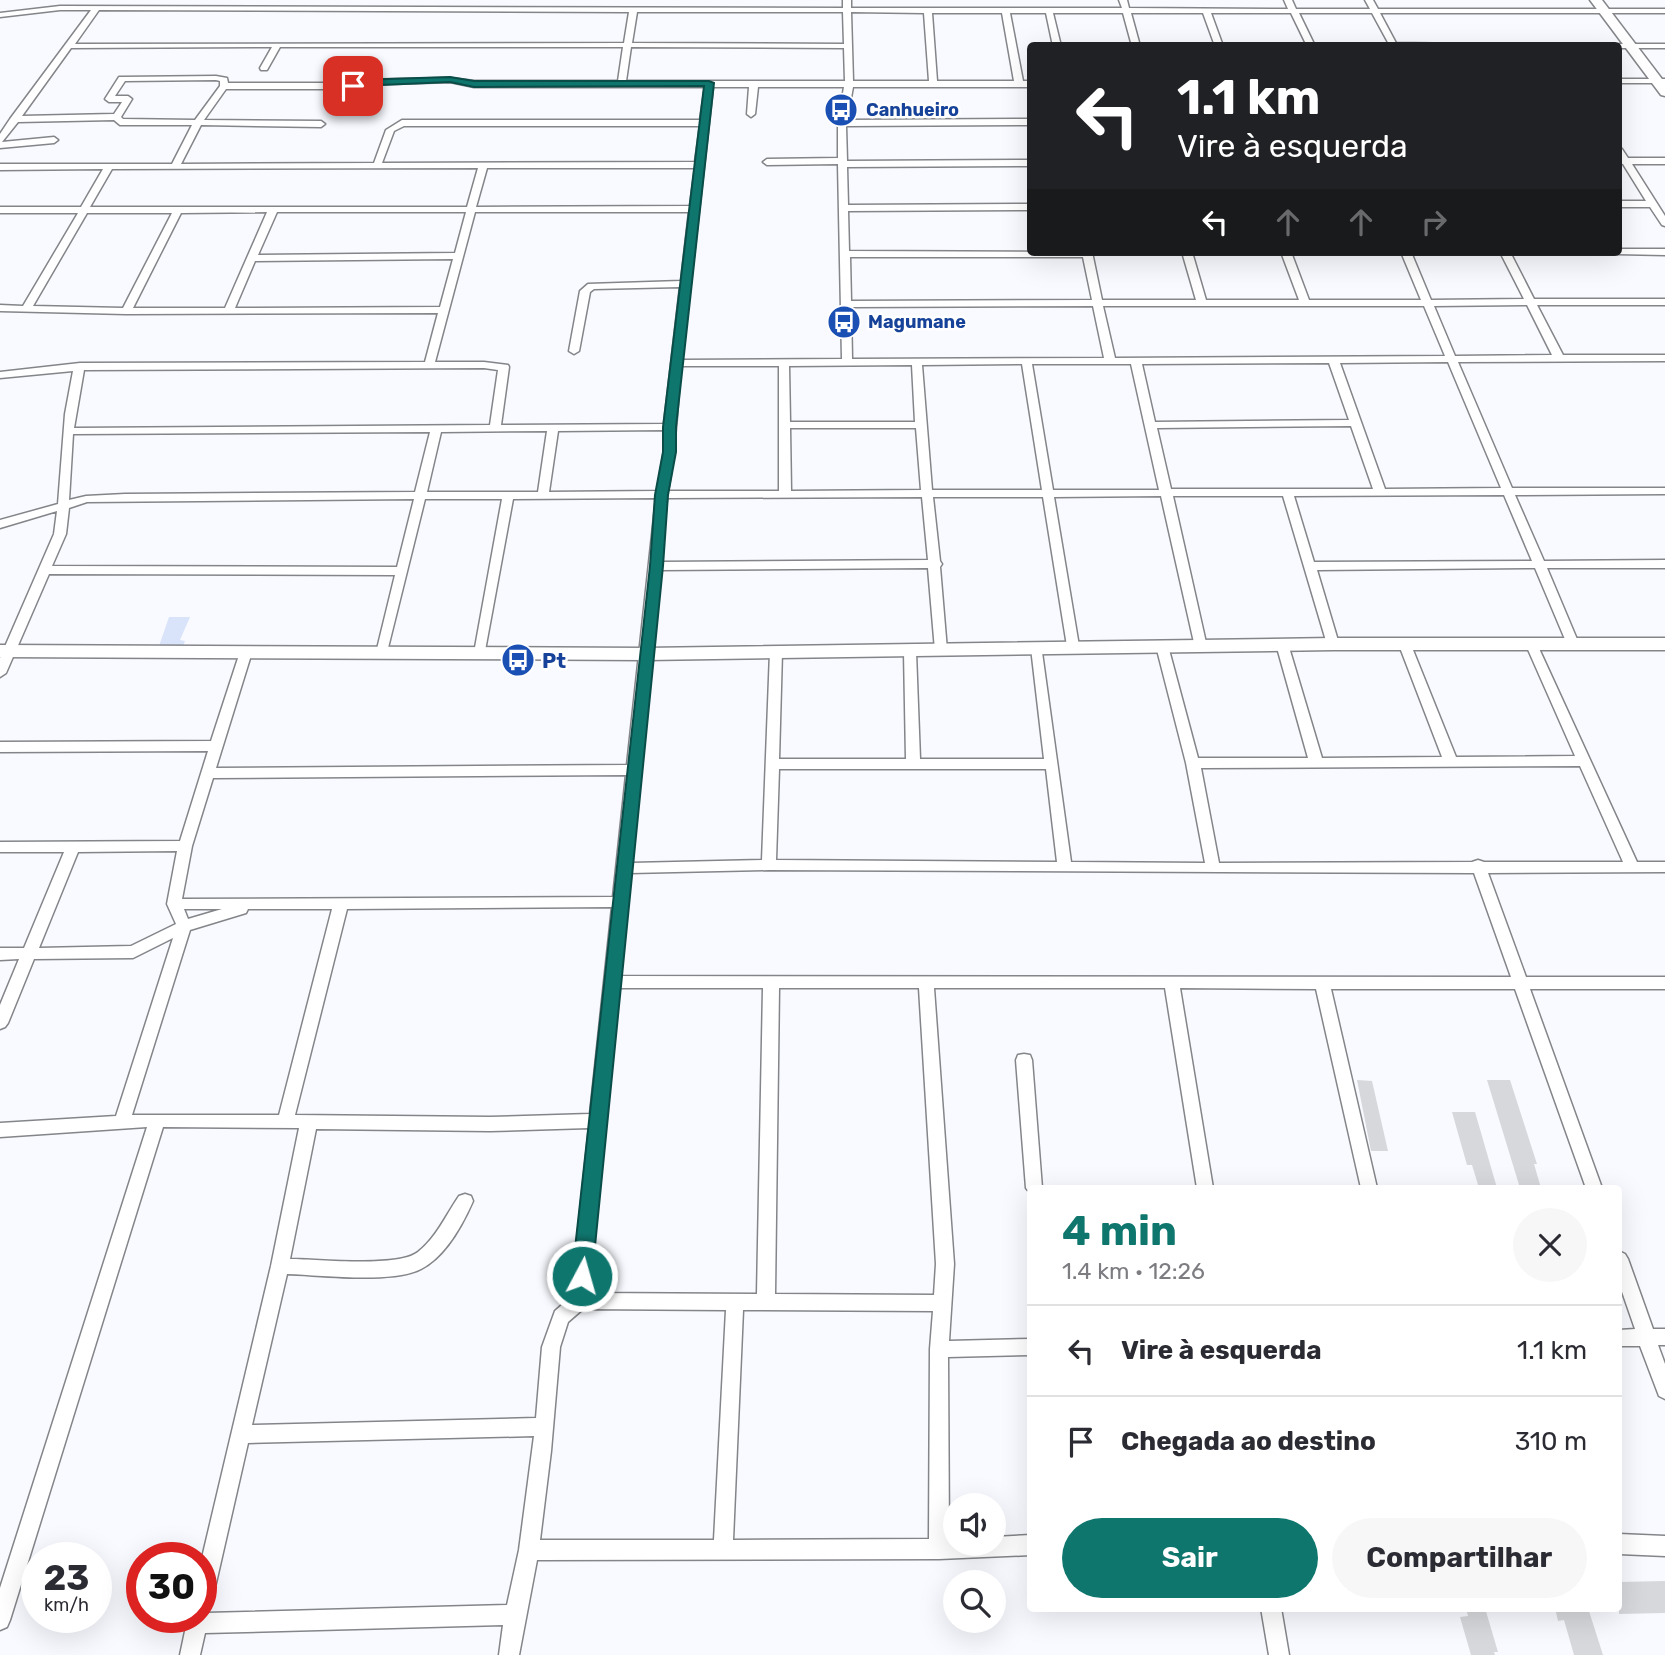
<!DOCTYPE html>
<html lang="pt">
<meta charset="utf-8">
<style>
body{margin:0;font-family:Rubik,sans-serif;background:#f7f7f7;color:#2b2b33;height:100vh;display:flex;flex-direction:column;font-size:26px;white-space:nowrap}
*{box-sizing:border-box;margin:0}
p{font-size:23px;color:#7c7c81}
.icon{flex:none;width:38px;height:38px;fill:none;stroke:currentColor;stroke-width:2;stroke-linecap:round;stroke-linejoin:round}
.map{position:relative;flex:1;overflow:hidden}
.details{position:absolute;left:1027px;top:1185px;width:595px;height:427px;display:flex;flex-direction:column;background:#fff;border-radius:7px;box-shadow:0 7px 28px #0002}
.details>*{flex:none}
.banner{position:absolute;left:1027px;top:42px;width:595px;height:214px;border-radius:7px;box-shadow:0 7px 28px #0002;background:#202124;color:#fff;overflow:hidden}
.fabs{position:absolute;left:943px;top:1493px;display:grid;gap:14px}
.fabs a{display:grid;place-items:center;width:63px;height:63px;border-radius:50%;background:#fff;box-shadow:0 7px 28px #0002;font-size:35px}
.speed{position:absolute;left:21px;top:1542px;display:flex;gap:14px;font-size:35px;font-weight:700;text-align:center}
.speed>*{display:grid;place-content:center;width:91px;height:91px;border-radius:50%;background:#fff;box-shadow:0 7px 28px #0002;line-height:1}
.speed small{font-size:18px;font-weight:400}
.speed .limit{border:10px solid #d22;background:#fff;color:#111}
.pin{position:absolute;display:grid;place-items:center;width:60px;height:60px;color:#fff;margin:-30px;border-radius:14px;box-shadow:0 4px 10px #0006}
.me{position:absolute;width:77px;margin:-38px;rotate:6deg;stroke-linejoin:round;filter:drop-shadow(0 0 5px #0008)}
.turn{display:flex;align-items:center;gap:24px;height:147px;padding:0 35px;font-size:32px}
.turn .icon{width:91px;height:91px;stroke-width:2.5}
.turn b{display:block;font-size:49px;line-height:60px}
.lanes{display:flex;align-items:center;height:66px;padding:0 35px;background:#0003;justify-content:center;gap:35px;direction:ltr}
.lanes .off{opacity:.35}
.round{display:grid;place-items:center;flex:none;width:74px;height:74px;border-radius:37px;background:#f7f7f7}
.head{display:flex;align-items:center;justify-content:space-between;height:119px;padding:0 35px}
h1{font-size:42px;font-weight:700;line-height:52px;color:#0f766e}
.primary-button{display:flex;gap:14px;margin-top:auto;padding:14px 35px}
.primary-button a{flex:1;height:80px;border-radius:42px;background:#0f766e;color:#fff;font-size:28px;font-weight:700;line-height:80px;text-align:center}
.primary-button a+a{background:#f7f7f7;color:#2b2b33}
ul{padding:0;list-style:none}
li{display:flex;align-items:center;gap:21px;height:91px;padding:0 35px;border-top:2px solid #e1e1e2}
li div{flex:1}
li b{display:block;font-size:26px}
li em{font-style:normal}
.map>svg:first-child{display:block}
.green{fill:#d9e4fa}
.building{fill:#d6d8dc}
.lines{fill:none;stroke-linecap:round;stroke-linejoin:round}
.street-casing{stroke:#838589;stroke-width:3}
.secondary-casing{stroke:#838589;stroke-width:3}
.street{fill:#fff;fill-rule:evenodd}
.secondary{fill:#fff;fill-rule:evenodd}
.route{fill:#0f766e;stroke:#0a4d48;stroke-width:2}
.labels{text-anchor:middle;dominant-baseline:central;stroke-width:5;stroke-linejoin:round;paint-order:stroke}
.far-transit-label{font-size:18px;font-weight:bold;fill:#164399;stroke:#fff;text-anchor:start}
.transit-label{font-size:21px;font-weight:bold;fill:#164399;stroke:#fff;text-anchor:start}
</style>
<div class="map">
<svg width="1665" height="1655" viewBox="0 0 1665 1655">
<rect width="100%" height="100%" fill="#f8faff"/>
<!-- green -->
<polygon class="green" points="169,617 190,617 180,640 185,641 183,646 159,646"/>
<!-- building -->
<g class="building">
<polygon points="1357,1080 1372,1081 1388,1151 1371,1151"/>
<polygon points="1487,1080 1510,1080 1537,1164 1534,1164 1541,1188 1520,1188"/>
<polygon points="1452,1112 1475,1112 1497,1188 1479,1188 1472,1165 1467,1165"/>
<polygon points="1665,1581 1665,1613 1619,1614 1619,1582"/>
<polygon points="1466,1608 1485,1608 1498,1652 1494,1652 1495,1655 1471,1655 1460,1617 1468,1616"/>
<polygon points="1555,1608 1588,1608 1603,1655 1574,1655 1564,1620 1558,1621"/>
</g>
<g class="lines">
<defs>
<g id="street">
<path d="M843 0H851V8H1122L1119 0H1127L1129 8 1288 9 1284 0H1292L1296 9H1370L1365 0H1373L1378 9H1665V13H1380L1396 43 1469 44 1473 46H1390L1372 13H1299L1315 46H1307L1291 13H1211L1223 46H1215L1203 13H1131L1140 46H1132L1123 13H1053L1061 46H1053L1046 13H1010L1023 81H1031V87H853L847 120 1031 119V125L846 126 847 161 1031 160V166L847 167 848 205 1031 204V210L848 211 849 251 1092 252 1102 300H1196L1182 252H1192L1206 300H1299L1281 252H1291L1309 300H1421L1401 252H1411L1431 300 1524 299 1500 252H1510L1534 299H1665V305H1537L1563 355H1665V361L1458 362 1512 488H1665V494L1515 495 1544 561 1665 560V568H1547L1579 644 1573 648 1567 644 1535 568 1317 570 1339 644 1333 648 1327 644 1283 496H1173L1207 647 1201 651 1195 647 1161 496 1054 497 1079 646 1073 650 1067 646 1043 497H933L940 561 942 564 940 567 947 650 941 654 935 650 928 568 660 570 631 863 762 860 770 652 776 648 782 652 779 759H906L904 652 910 648 916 652 920 759H1044L1031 648 1037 644 1041 645 1071 862 1205 863 1186 763 1156 646 1158 643 1162 642 1168 646 1198 758H1308L1276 644 1282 640 1288 644 1322 758 1442 757 1399 645 1405 641 1411 645 1456 757 1575 756 1526 645 1528 642H1536L1637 862H1665V872L1488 873 1526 977H1665V989H1530L1602 1188H1586L1515 989H1331L1377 1188H1361L1316 989 1180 988 1213 1188H1197L1165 988H934L954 1264 949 1341 1031 1339V1355L948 1357 949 1539H956V1544H994V1537L1031 1535V1555L939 1559 537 1560 519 1655H499L503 1625 205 1633 200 1655H180L188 1617H201V1562L271 1266 299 1128 163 1127 10 1620 7 1627 0 1630V1588L147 1127 0 1137V1123L116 1116 173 938 133 958 34 959 8 1023 5 1027 0 1029V1005L19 959 0 960V948H24L64 852H0V842L180 841 208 751 0 752V742L211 741 240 652 246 648 252 652 216 768 627 765 656 498 513 499 484 656 480 657 474 653 502 499H425L386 656 382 657 376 653 395 575 49 574 6 673 0 677V658L54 534 57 511 0 528V520L58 504 65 414 73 371 0 378V372L80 363 425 362 438 313 126 314 0 311V305L23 306 78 213H0V207H81L103 169 0 170V164H172L192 125H120L114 120 18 122 2 142 54 137 58 140 54 143 0 148V134L10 119 91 10H60L0 17V13L60 6 843 8ZM99 10 629 12 624 43 75 44ZM637 12H843L844 44 632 43ZM851 12 924 13 929 81H853ZM932 13H1002L1014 81H937ZM272 47 260 68 261 70H267L280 47H623L618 81H474L450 78 356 80 347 83H228L227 78 216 76 122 77H119L105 99 109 102H122L114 114 22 116 71 48ZM631 47 844 48 845 81H626ZM216 80 220 81V86L195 120 123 119 121 117 132 99 128 96H115L125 81ZM450 82 474 87H705L700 120H402L386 130 374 163 181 164 201 125 321 127 325 124 321 121 204 120 226 89H347L342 107 346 110 350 107 357 85ZM713 87H749L747 114 751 117 755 114 758 87H844L838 123V158L767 159 763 162 767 165 838 164 842 359 682 360ZM404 126H700L695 162 382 163 394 131ZM478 168 467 207H90L112 169ZM487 168H695L690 206 476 207ZM267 212 225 308H133L181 213ZM277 212H466L455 253 258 255ZM475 212H689L681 281 588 284 580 291 569 351 574 354 579 351 590 292 594 289 680 287 664 424 501 425 509 367 508 365 484 362H435ZM87 213H172L123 308 33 306ZM850 257H1083L1092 300 851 301ZM453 259 440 307 235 308 255 261ZM1527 305 1552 355 1455 356 1434 306ZM1093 306 1104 358 852 359 851 307ZM1103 306H1424L1445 356 1115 358ZM1448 362 1501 488 1385 489 1340 363ZM1329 363 1349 420 1155 422 1142 364ZM1022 364 1042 490H932L922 365ZM1032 364H1131L1159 490H1053ZM912 365 915 422H790L789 366ZM681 366H779V491H668C676 450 677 408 681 366ZM484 368 498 370 490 425 74 428 84 370ZM1351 426 1373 489H1171L1157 428ZM790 428H916L921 490 791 491ZM664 430V451L657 491 549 492 558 431ZM547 431 538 492H427L441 432ZM430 432 415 492 125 494 86 496 69 500 73 434ZM1504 495 1532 561 1314 562 1294 496ZM922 497 928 560 661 562 667 498ZM414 499 397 567 52 566 66 534 69 508 87 502ZM1580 766 1623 862H1484L1478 860 1472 862 1219 863 1201 768ZM779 769H1046L1057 862 776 860ZM626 775 613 897 182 899 192 846 213 778ZM177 851 167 904 176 924 131 946 39 948 78 852ZM769 870 1474 873 1511 977 620 976 630 873ZM612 907 590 1114 490 1117 295 1115 347 909ZM184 909H222L188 919ZM248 909H332L279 1115H132L190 930 246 913ZM619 988H763L757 1294 589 1293ZM779 988H919L936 1264 934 1295 775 1294ZM589 1128 571 1297 555 1311 542 1347 536 1418 252 1425 287 1274C321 1275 392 1284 421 1269 445 1257 463 1224 473 1201L471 1196 465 1194 459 1196C446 1215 436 1238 418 1252 398 1268 317 1259 290 1259L316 1129 490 1131ZM583 1309 726 1310 714 1540H540L551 1451 560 1347 568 1322ZM743 1310 933 1311 930 1349 929 1539 733 1540ZM534 1436 519 1550 507 1605 206 1613 211 1605 248 1443Z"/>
<polygon points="1619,44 1665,44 1665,48 1619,48 1619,46 1615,46"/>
<rect x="1619" y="79" width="46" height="4"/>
<polygon points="1619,148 1622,149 1628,158 1665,158 1665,164 1632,164 1665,216 1665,226 1662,225 1650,207 1619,207 1619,201 1646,201 1623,164 1619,163"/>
<polygon points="1619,249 1665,249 1665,255 1616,254 1614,252 1619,252"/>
<polygon points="1024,1054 1030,1055 1032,1060 1042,1188 1031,1188 1031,1194 1026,1188 1016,1060 1018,1055"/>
<polygon points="1619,1251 1625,1254 1628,1259 1653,1329 1665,1329 1665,1345 1658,1345 1665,1364 1665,1399 1659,1396 1640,1346 1619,1346 1619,1330 1635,1329 1619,1283"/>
<polygon points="1619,1534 1665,1536 1665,1556 1619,1554"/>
<polygon points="1261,1608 1281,1608 1289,1655 1269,1655"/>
</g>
<g id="secondary">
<polygon points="1590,0 1602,0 1665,83 1665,96 1661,95"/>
<polygon points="1333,638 1665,638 1665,650 1333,650 646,660 0,657 0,645 646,648"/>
</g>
</defs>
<!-- street casing -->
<use href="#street" class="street-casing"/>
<!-- secondary casing -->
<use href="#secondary" class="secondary-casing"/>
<!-- street -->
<use href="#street" class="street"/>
<!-- secondary -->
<use href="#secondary" class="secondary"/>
</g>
<!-- route -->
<polygon class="route" points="450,77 474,81 709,81 714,83 676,427 676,452 668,495 663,566 592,1276 589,1282 582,1284 575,1282 572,1276 650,566 655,495 663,452 663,427 704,86 474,87 450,82 357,86 353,89 347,84 356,80"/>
<!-- icons -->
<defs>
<symbol id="bus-disc" viewBox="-11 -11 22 22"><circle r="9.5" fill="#1a4fb4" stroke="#fff"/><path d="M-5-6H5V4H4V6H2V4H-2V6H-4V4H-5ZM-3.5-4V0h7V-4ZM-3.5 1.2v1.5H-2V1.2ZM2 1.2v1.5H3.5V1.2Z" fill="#fff"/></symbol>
</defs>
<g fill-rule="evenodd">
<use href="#bus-disc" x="822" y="91" width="38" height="38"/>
<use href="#bus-disc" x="825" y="303" width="38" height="38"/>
<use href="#bus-disc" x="499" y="641" width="38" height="38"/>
</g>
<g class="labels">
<!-- far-transit labels -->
<g class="far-transit-label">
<text x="866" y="110">Canhueiro</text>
<text x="868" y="322">Magumane</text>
</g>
<!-- transit labels -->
<g class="transit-label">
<text x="542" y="660">Pt</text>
</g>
</g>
</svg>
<div class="fabs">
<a><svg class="icon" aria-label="sound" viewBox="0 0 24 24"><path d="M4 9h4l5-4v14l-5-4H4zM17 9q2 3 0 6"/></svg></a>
<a><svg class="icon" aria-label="search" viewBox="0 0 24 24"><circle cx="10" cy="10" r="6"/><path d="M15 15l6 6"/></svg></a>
</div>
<div class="speed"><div>23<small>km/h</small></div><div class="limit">30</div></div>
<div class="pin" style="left:353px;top:86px;background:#d93025"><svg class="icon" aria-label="arrive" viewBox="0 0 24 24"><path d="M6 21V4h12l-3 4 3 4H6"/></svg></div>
<svg class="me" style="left:582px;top:1276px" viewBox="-20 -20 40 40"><circle r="17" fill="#0f766e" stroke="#fff" stroke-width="3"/><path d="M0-11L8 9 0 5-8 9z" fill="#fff"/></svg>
<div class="banner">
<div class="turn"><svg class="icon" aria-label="left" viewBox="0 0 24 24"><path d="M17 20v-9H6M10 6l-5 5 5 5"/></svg><div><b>1.1 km</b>Vire à esquerda</div></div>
<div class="lanes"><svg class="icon" aria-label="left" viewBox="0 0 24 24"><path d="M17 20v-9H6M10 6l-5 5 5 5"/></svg><svg class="icon off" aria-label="ahead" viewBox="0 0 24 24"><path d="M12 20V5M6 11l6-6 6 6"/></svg><svg class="icon off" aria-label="ahead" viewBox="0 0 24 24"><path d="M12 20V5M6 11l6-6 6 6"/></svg><svg class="icon off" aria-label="right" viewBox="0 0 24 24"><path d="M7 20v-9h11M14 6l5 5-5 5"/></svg></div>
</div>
<section class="details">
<div class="head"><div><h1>4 min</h1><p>1.4 km · 12:26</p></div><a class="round"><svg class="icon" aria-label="close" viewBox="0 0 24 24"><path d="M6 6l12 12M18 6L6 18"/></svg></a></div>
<ul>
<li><svg class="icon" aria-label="left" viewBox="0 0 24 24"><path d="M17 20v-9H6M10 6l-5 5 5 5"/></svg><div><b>Vire à esquerda</b></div><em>1.1 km</em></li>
<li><svg class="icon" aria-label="arrive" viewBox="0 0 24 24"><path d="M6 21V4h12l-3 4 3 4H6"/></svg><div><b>Chegada ao destino</b></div><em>310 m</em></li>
</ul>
<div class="primary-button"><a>Sair</a><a>Compartilhar</a></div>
</section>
</div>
